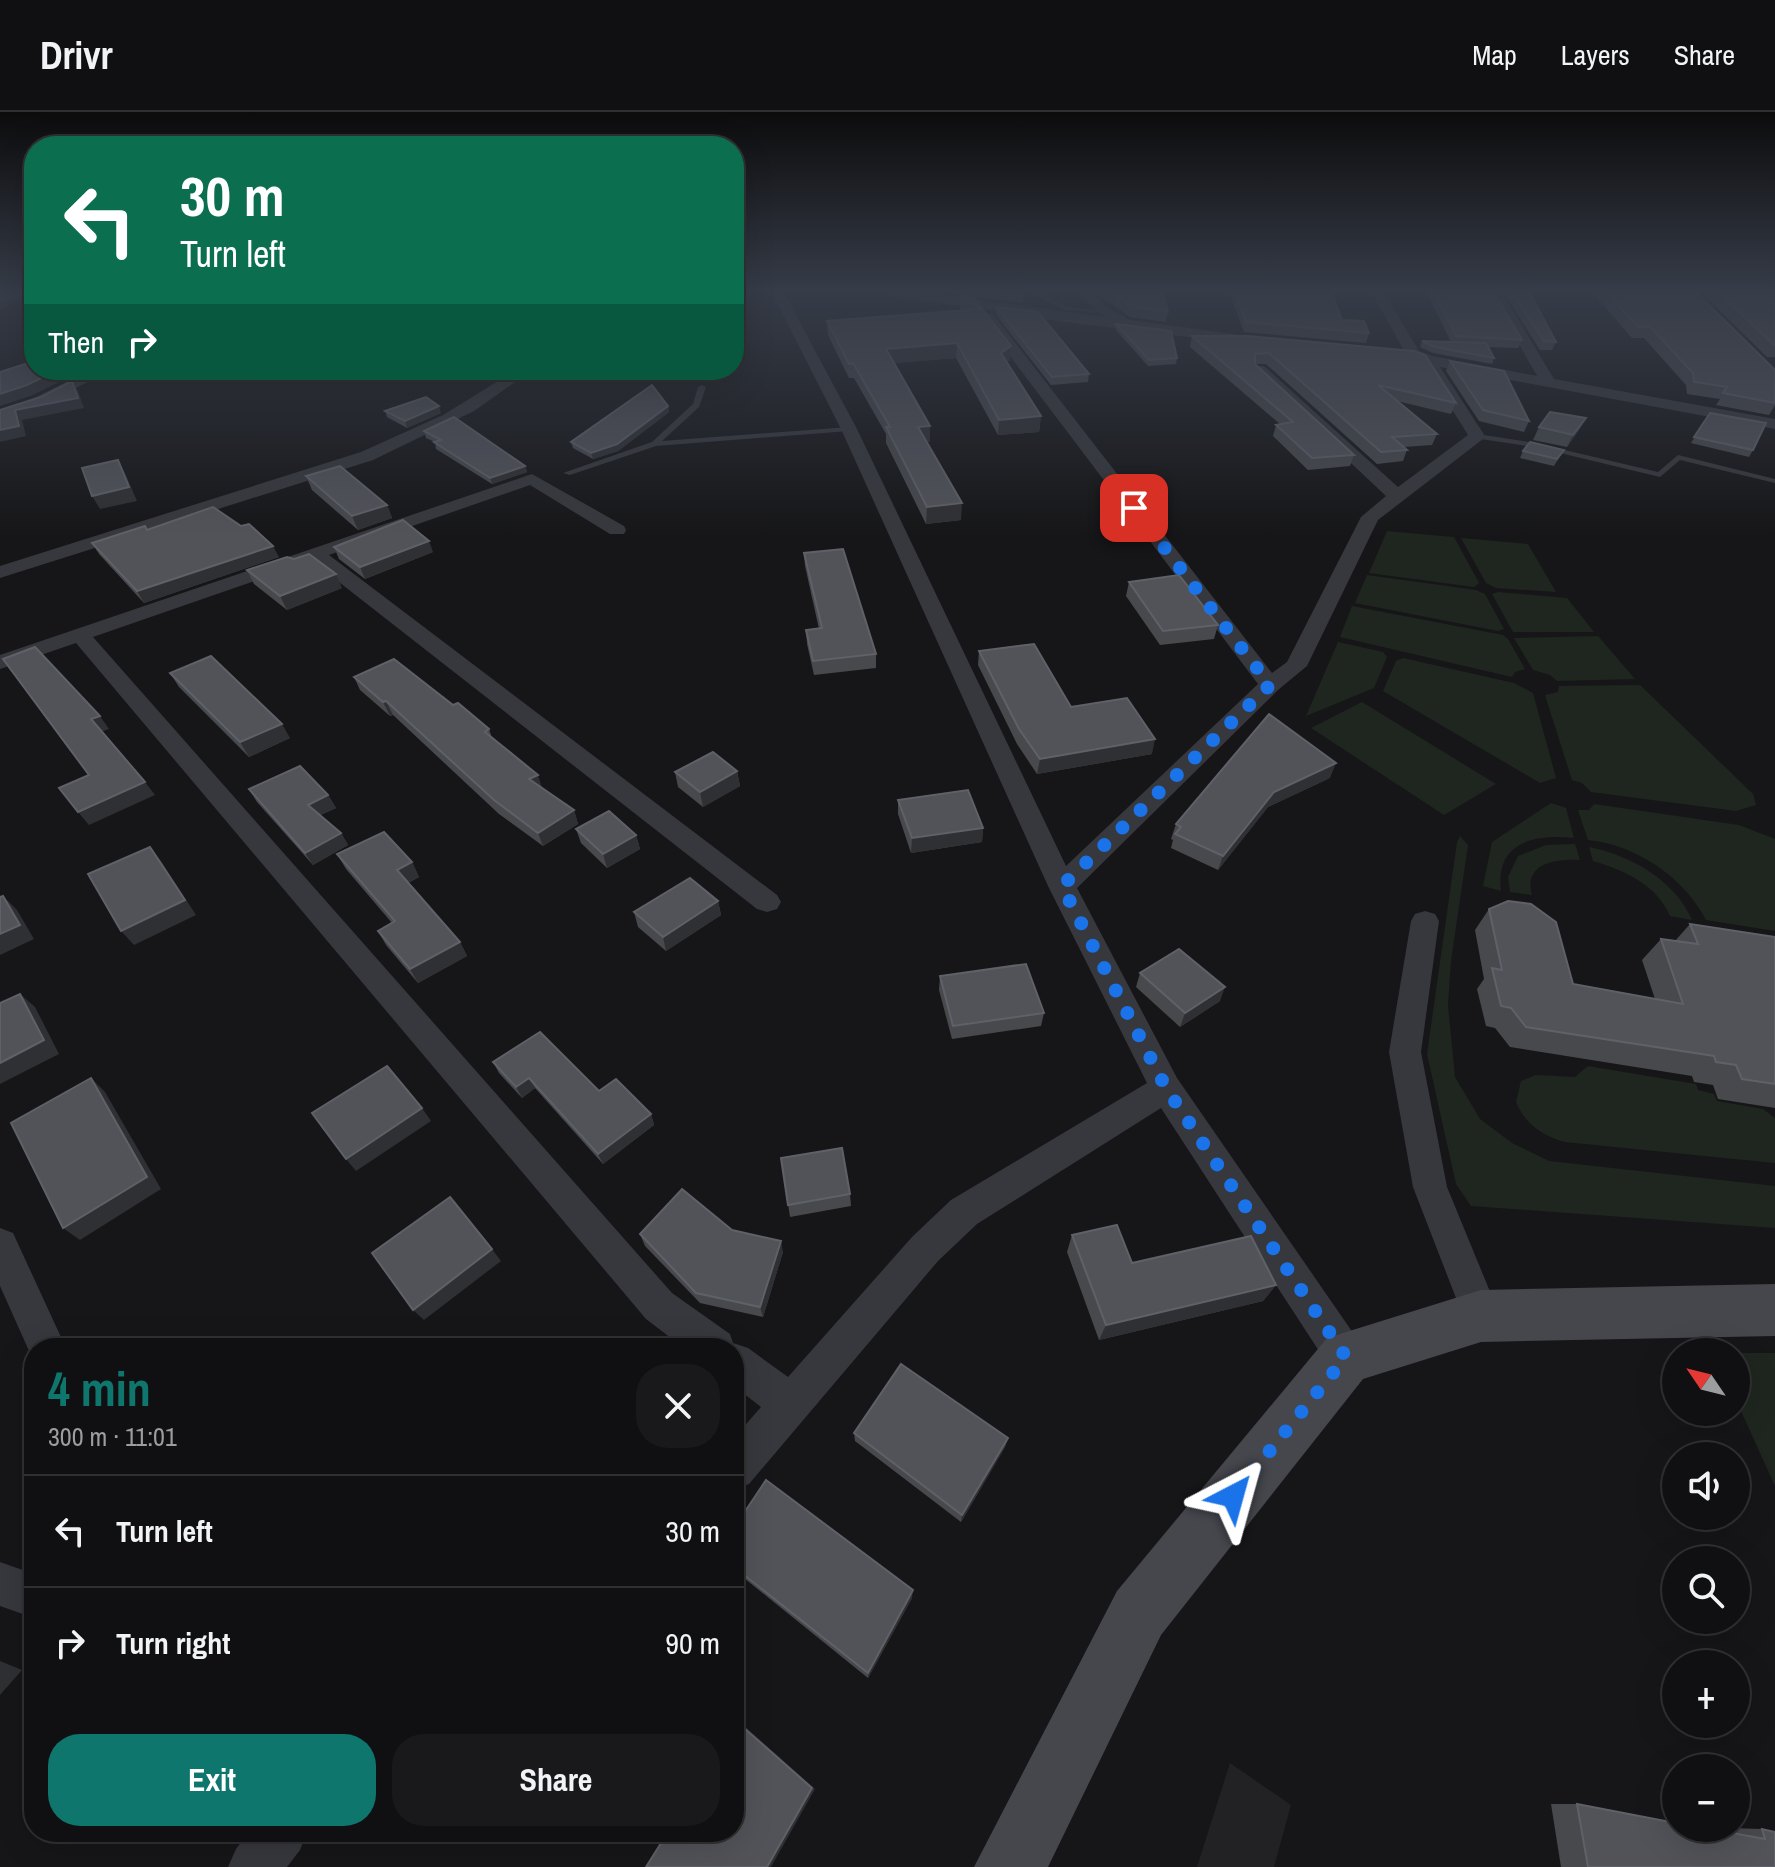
<!DOCTYPE html>
<meta charset="utf-8">
<style>
body{margin:0;font-family:"Archivo Narrow",sans-serif;background:#19191b;color:#f1f3f6;height:100vh;display:flex;flex-direction:column;font-size:30px;white-space:nowrap}
*{box-sizing:border-box;margin:0}
p{font-size:26px;color:#9c9d9f}
.icon{flex:none;width:44px;height:44px;fill:none;stroke:currentColor;stroke-width:2;stroke-linecap:round;stroke-linejoin:round}
.map{position:relative;flex:1;overflow:hidden}
.sheet{position:absolute;left:24px;top:1226px;width:720px;height:504px;display:flex;flex-direction:column;background:#101012;border-radius:32px;box-shadow:0 8px 32px #0002,0 0 0 2px #303032}
.sheet>*{flex:none}
.top-card{position:absolute;left:24px;top:24px;width:720px;height:244px;border-radius:32px;box-shadow:0 8px 32px #0002,0 0 0 2px #303032;background:#0b6e4f;color:#fff;overflow:hidden}
.needle{width:52px;rotate:305deg}
.controls{position:absolute;left:1662px;top:1226px;display:grid;gap:16px}
.controls a{display:grid;place-items:center;width:88px;height:88px;border-radius:50%;background:#101012;box-shadow:0 8px 32px #0002,0 0 0 2px #303032;font-size:40px}
.pin{position:absolute;display:grid;place-items:center;width:68px;height:68px;color:#fff;margin:-34px;border-radius:16px;box-shadow:0 4px 12px #0006}
.me{position:absolute;width:88px;margin:-44px;rotate:39deg;stroke-linejoin:round;filter:drop-shadow(0 0 6px #0008)}
.turn{display:flex;align-items:center;gap:28px;height:168px;padding:0 24px;font-size:36px}
.turn .icon{width:104px;height:104px;stroke-width:2.5}
.turn b{display:block;font-size:56px;line-height:68px}
.then{display:flex;align-items:center;height:76px;padding:0 24px;background:#0003;gap:16px;font-size:30px}
.round{display:grid;place-items:center;flex:none;width:84px;height:84px;border-radius:32px;background:#19191b}
.head{display:flex;align-items:center;justify-content:space-between;height:136px;padding:0 24px}
h1{font-size:48px;font-weight:700;line-height:60px;color:#0f766e}
.cta{display:flex;gap:16px;margin-top:auto;padding:16px 24px}
.cta a{flex:1;height:92px;border-radius:32px;background:#0f766e;color:#fff;font-size:32px;font-weight:700;line-height:92px;text-align:center}
.cta a+a{background:#19191b;color:#f1f3f6}
ul{padding:0;list-style:none}
li{display:flex;align-items:center;gap:24px;height:112px;padding:0 24px;border-top:2px solid #303032}
li div{flex:1}
li b{display:block;font-size:30px}
li em{font-style:normal}
header{display:flex;align-items:center;gap:48px;box-sizing:border-box;height:112px;padding:0 40px;background:#101012;border-bottom:2px solid #303032}
header strong{font-size:38px}
nav{display:flex;gap:44px;margin-inline-start:auto;font-size:28px}
.map>svg:first-child{display:block}
.built{fill:#222225}
.green{fill:#1e261f}
.lines{fill:none;stroke-linecap:round;stroke-linejoin:round}
.lane{fill:#37383d;fill-rule:evenodd}
.street{fill:#37383d;fill-rule:evenodd}
.secondary{fill:#45474d;fill-rule:evenodd}
.wall{fill:#47494d}
.shaded-wall{fill:#2f3033}
.building{fill:#525359;stroke:#5f6168;stroke-width:2}
.route{stroke:#1a73e8;stroke-width:14;stroke-dasharray:0 25.2}
</style>
<header>
<strong>Drivr</strong>
<nav><a>Map</a><a>Layers</a><a>Share</a></nav>
</header>
<div class="map">
<svg width="1775" height="1755" viewBox="0 0 1775 1755">
<rect width="100%" height="100%" fill="#161618"/>
<!-- built -->
<polygon class="built" points="1230,1651 1291,1693 1274,1755 1197,1755"/>
<!-- green -->
<g class="green">
<polygon points="1387,419 1454,425 1479,471 1474,475 1369,461"/>
<polygon points="1461,426 1528,432 1556,480 1496,476 1486,471"/>
<polygon points="1367,463 1476,478 1485,482 1504,517 1498,519 1355,491"/>
<polygon points="1498,480 1567,486 1594,520 1513,520 1492,482"/>
<polygon points="1352,494 1503,523 1508,527 1525,557 1515,560 1512,565 1340,525"/>
<polygon points="1598,524 1635,567 1557,569 1550,563 1533,558 1514,526"/>
<polygon points="1338,530 1383,540 1387,545 1374,576 1306,604"/>
<polygon points="1403,546 1514,571 1533,581 1556,666 1540,671 1383,579 1396,549"/>
<polygon points="1640,573 1753,682 1756,693 1736,699 1591,680 1582,671 1572,668 1545,583 1558,580 1559,574"/>
<polygon points="1362,590 1496,672 1444,703 1311,616"/>
<path d="M1551 691 1566 696 1574 726C1534 722 1495 730 1501 779L1483 774 1492 730Z"/>
<path d="M1594 692 1739 713 1775 727V819L1706 808C1684 765 1636 733 1588 728L1578 698H1589Z"/>
<polygon points="1460,724 1468,733 1451,849 1448,893 1455,965 1480,1007 1512,1031 1549,1049 1775,1074 1775,1116 1471,1094 1456,1072 1427,942 1457,730"/>
<path d="M1575 732 1580 748C1556 747 1523 751 1532 783L1510 780 1508 765 1518 744 1546 733Z"/>
<path d="M1589 735C1630 743 1675 768 1692 808L1670 804C1657 773 1624 758 1593 749Z"/>
<path d="M1588 954 1696 972 1698 978 1714 982 1717 989 1763 997 1775 1006V1051L1565 1030C1543 1024 1525 1012 1516 990L1521 969 1536 963 1575 965Z"/>
<polygon points="1736,1241 1775,1241 1775,1374 1736,1288"/>
</g>
<g class="lines">
<!-- lane -->
<g class="lane">
<polygon points="1027,179 1035,179 1068,195 1106,199 1103,201 1065,198"/>
<polygon points="702,273 706,275 699,295 662,329 849,315 853,317 849,319 656,334 570,363 563,361 652,330 693,292 698,275"/>
<polygon points="1477,322 1535,331 1658,360 1678,343 1775,367 1775,371 1680,348 1660,365 1535,335 1474,326 1473,324"/>
</g>
<!-- street -->
<g class="street">
<polygon points="771,179 783,179 857,317 1066,754 1258,572 982,207 982,201 992,201 1272,561 1287,550 1361,405 1386,384 1254,260 1254,254 1264,254 1398,375 1468,323 1423,251 1406,242 1371,179 1383,179 1419,239 1432,244 1537,264 1489,179 1501,179 1554,267 1775,307 1775,317 1440,255 1485,324 1483,327 1378,408 1307,554 1278,578 1077,776 1177,966 1360,1231 1366,1245 1360,1259 1346,1265 1332,1259 1161,996 977,1112 938,1149 749,1372 734,1378 734,1326 761,1295 734,1274 734,1236 684,1236 646,1207 76,531 0,557 0,543 532,362 624,414 626,418 624,422 610,422 530,373 329,443 777,783 781,790 777,797 767,800 757,797 312,449 93,525 672,1181 730,1222 733,1231 748,1236 788,1265 912,1125 951,1088 1147,971 1048,774 841,317"/>
<polygon points="881,179 912,179 1105,205 1074,179 1088,179 1108,196 1130,208 1262,226 1269,230 1262,234 1057,209 887,183"/>
<polygon points="91,258 110,258 46,292 0,307 0,297 34,286"/>
<polygon points="516,258 532,258 474,299 373,348 0,466 0,454 361,340 443,303"/>
<polygon points="1425,799 1435,802 1439,809 1421,940 1447,1075 1500,1204 1494,1217 1481,1223 1468,1217 1413,1075 1389,940 1411,809 1415,802"/>
<polygon points="0,1116 13,1121 66,1236 34,1236 34,1250 0,1174"/>
<polygon points="0,1450 34,1462 34,1506 0,1494"/>
<polygon points="249,1720 307,1720 300,1738 287,1755 228,1755 236,1737"/>
</g>
<!-- secondary -->
<polygon class="secondary" points="1775,1172 1775,1224 1481,1230 1363,1267 1161,1523 1048,1755 974,1755 1117,1479 1327,1226 1481,1178"/>
</g>
<!-- wall -->
<g class="wall">
<polygon points="935,179 1019,179 1023,184 1023,191"/>
<polygon points="1093,179 1162,179 1168,200 1166,210 1130,205"/>
<polygon points="1229,179 1331,179 1342,208 1369,221 1366,231 1244,220"/>
<polygon points="1426,179 1493,179 1522,228 1518,236 1488,235 1494,246 1492,252 1433,241 1420,235 1422,229 1451,230"/>
<polygon points="1503,179 1529,179 1556,230 1552,238 1540,238"/>
<polygon points="1591,179 1695,179 1775,258 1775,293 1769,303 1716,293 1720,287 1687,282 1686,273 1644,226 1632,226"/>
<polygon points="1700,179 1775,179 1775,245 1767,245"/>
<polygon points="960,183 973,185 1010,248 1007,250 1041,304 1039,320 998,323 956,246 894,251 930,314 930,330 926,330 961,408 926,412 886,331 886,322 854,266 849,266 828,223 827,209 962,199 960,197"/>
<polygon points="996,195 1089,262 1088,270 1051,273 996,203"/>
<polygon points="1116,212 1177,246 1176,252 1148,254 1116,218"/>
<polygon points="1192,224 1248,224 1456,291 1451,302 1397,289 1437,322 1432,333 1404,335 1407,338 1403,349 1377,352 1266,252 1255,252 1354,343 1350,354 1308,358 1273,324 1276,313 1280,312 1190,235"/>
<polygon points="1450,249 1529,309 1524,320 1479,309 1446,259"/>
<polygon points="668,294 669,300 618,339 593,347 573,336 571,330"/>
<polygon points="385,299 441,301 407,316 387,305"/>
<polygon points="1710,301 1753,338 1749,345 1691,331"/>
<polygon points="1586,306 1579,318 1567,335 1533,328 1539,315"/>
<polygon points="424,319 525,354 527,360 492,372 436,337 435,330 426,326"/>
<polygon points="1523,339 1560,344 1554,354 1520,346"/>
<polygon points="306,364 387,393 392,406 358,418 312,378"/>
<polygon points="241,414 279,445 144,491 99,442 92,431 148,418"/>
<polygon points="334,435 433,440 365,467 339,447"/>
<polygon points="804,441 876,542 876,556 814,563 807,532 806,518 819,517 805,454"/>
<polygon points="247,458 342,476 287,498 254,472"/>
<polygon points="1129,470 1218,513 1214,527 1160,533 1126,484"/>
<polygon points="979,539 1071,595 1152,642 1037,662 1017,632 978,553"/>
<polygon points="170,561 290,626 249,645 179,575"/>
<polygon points="354,565 453,593 489,617 492,626 542,676 574,698 578,712 543,734 499,702 393,603 390,604 360,578"/>
<polygon points="737,659 740,674 703,695 678,675 675,660"/>
<polygon points="1330,666 1268,695 1218,758 1171,736 1173,728 1171,727 1176,712"/>
<polygon points="249,677 328,683 336,696 320,703 341,721 348,733 313,753 257,690"/>
<polygon points="898,688 983,716 982,730 911,741 898,702"/>
<polygon points="576,717 636,723 640,737 607,756 581,731"/>
<polygon points="337,742 412,750 419,765 408,771 460,830 467,844 418,871 386,833 378,819 392,811 346,757"/>
<polygon points="718,789 721,803 666,839 638,815 634,800"/>
<polygon points="1489,797 1573,872 1655,887 1642,848 1661,827 1675,829 1690,812 1775,825 1775,996 1718,987 1713,973 1694,970 1692,964 1510,935 1495,916 1486,914 1477,877 1484,867 1475,818"/>
<polygon points="1140,861 1220,889 1180,915 1136,875"/>
<polygon points="940,864 1044,901 1041,914 952,927 939,878"/>
<polygon points="493,950 651,1002 654,1013 603,1052 535,976 522,986 499,961"/>
<polygon points="781,1046 850,1082 851,1094 790,1105"/>
<polygon points="732,1118 783,1140 763,1205 700,1191 645,1134 640,1122"/>
<polygon points="1072,1123 1132,1151 1276,1173 1263,1189 1099,1228 1067,1140"/>
<polygon points="854,1321 1008,1326 1005,1335 961,1410 855,1329"/>
<polygon points="734,1416 912,1486 868,1566 734,1458"/>
<polygon points="1551,1692 1577,1692 1730,1721 1729,1716 1762,1717 1775,1755 1561,1755"/>
</g>
<!-- shaded-wall -->
<g class="shaded-wall">
<polygon points="29,179 34,179 34,184 0,197 0,190"/>
<polygon points="957,231 956,246 886,252 886,237"/>
<polygon points="1011,234 1010,248 1000,256 1001,241"/>
<polygon points="58,258 67,258 71,264 33,283 0,294 0,282"/>
<polygon points="72,269 78,279 84,296 22,308 26,324 0,330 0,318 15,298"/>
<polygon points="439,294 441,301 407,316 405,309"/>
<polygon points="668,294 669,300 618,339 593,347 591,341"/>
<polygon points="1041,304 1039,320 998,323 999,308"/>
<polygon points="1586,306 1579,318 1567,335 1573,323"/>
<polygon points="930,314 930,330 917,331 918,315"/>
<polygon points="118,348 125,361 137,389 100,397 92,384"/>
<polygon points="525,354 527,360 492,372 490,366"/>
<polygon points="962,391 961,408 926,412 927,395"/>
<polygon points="387,393 392,406 358,418 352,404"/>
<polygon points="429,429 433,440 365,467 360,455"/>
<polygon points="273,434 279,445 144,491 137,479"/>
<polygon points="336,462 342,476 287,498 280,484"/>
<polygon points="386,589 393,603 390,604 383,590"/>
<polygon points="100,604 109,617 101,620 91,607"/>
<polygon points="282,612 290,626 249,645 240,630"/>
<polygon points="1155,627 1152,642 1037,662 1040,647"/>
<polygon points="1336,651 1330,666 1268,695 1218,758 1223,744 1274,680"/>
<polygon points="737,659 740,674 703,695 700,680"/>
<polygon points="538,663 542,676 529,667"/>
<polygon points="145,670 155,683 89,713 78,700"/>
<polygon points="328,683 336,696 315,706 308,693"/>
<polygon points="574,698 578,712 543,734 538,721"/>
<polygon points="983,716 982,730 911,741 912,726"/>
<polygon points="341,721 348,733 313,753 305,741"/>
<polygon points="636,723 640,737 607,756 603,742"/>
<polygon points="150,735 161,749 196,803 134,833 121,819"/>
<polygon points="412,750 419,765 405,772 397,758"/>
<polygon points="3,784 17,798 34,827 0,843 0,822"/>
<polygon points="718,789 721,803 666,839 663,825"/>
<polygon points="460,830 467,844 418,871 410,857"/>
<polygon points="1225,875 1220,889 1180,915 1185,901"/>
<polygon points="20,882 35,895 59,942 0,972 0,951"/>
<polygon points="91,966 105,980 161,1077 80,1128 63,1116"/>
<polygon points="529,966 535,976 522,986 516,975"/>
<polygon points="422,996 431,1009 356,1059 346,1047"/>
<polygon points="651,1002 654,1013 603,1052 598,1042"/>
<polygon points="781,1129 783,1140 763,1205 760,1195"/>
<polygon points="492,1137 501,1149 424,1208 413,1198"/>
<polygon points="1276,1173 1263,1189 1099,1228 1106,1213"/>
<polygon points="1008,1326 1005,1335 961,1410 962,1403"/>
<polygon points="913,1478 912,1486 868,1566 868,1561"/>
<polygon points="0,1549 22,1558 0,1583"/>
<polygon points="736,1609 742,1612 815,1677 771,1755 767,1755"/>
</g>
<!-- building -->
<g class="building">
<polygon points="0,179 29,179 0,190"/>
<polygon points="987,179 1019,179 1023,184"/>
<polygon points="1108,179 1162,179 1168,200 1132,195"/>
<polygon points="1235,179 1331,179 1342,208 1364,209 1369,221 1246,210"/>
<polygon points="1433,179 1493,179 1522,228 1456,224"/>
<polygon points="1511,179 1529,179 1556,230 1544,229"/>
<polygon points="1605,179 1695,179 1775,258 1775,291 1723,281 1727,275 1694,270 1693,261 1650,215 1638,215"/>
<polygon points="1717,179 1775,179 1775,233 1774,233"/>
<polygon points="960,183 973,185 1011,234 1001,241 1041,304 999,308 957,231 886,237 930,314 918,315 962,391 927,395 886,315 890,315 853,251 849,252 827,209 981,197"/>
<polygon points="996,195 1038,200 1089,262 1052,265"/>
<polygon points="1116,212 1171,219 1177,246 1149,248"/>
<polygon points="1192,224 1248,224 1414,239 1425,243 1456,291 1378,273 1437,322 1392,325 1407,338 1381,340 1269,241 1255,242 1255,252 1354,343 1312,346 1276,313 1293,310"/>
<polygon points="1422,229 1486,231 1494,246 1435,235"/>
<polygon points="34,249 34,258 58,258 27,273 0,282 0,260"/>
<polygon points="1450,249 1504,259 1529,309 1483,298"/>
<polygon points="72,269 78,286 15,298 19,314 0,318 0,298 41,285"/>
<polygon points="652,273 668,294 617,332 591,341 571,330"/>
<polygon points="426,285 439,294 405,309 385,299"/>
<polygon points="1550,300 1586,306 1573,323 1539,315"/>
<polygon points="1710,301 1766,311 1753,338 1694,325"/>
<polygon points="454,305 525,354 490,366 434,330 441,328 424,319"/>
<polygon points="1530,330 1564,338 1557,347 1523,339"/>
<polygon points="118,348 129,375 92,384 82,356"/>
<polygon points="340,354 387,393 352,404 306,364"/>
<polygon points="213,395 241,414 249,412 273,434 137,479 92,431 145,414 147,418"/>
<polygon points="403,408 429,429 360,455 334,435"/>
<polygon points="843,437 876,542 813,549 806,518 822,516 804,441"/>
<polygon points="309,442 336,462 280,484 247,458 287,445 294,447"/>
<polygon points="1179,463 1218,513 1163,519 1129,470"/>
<polygon points="1034,532 1071,595 1127,586 1155,627 1040,647 1019,617 979,539"/>
<polygon points="35,535 100,604 91,607 145,670 78,700 59,676 89,663 3,547"/>
<polygon points="211,544 282,612 240,630 170,561"/>
<polygon points="394,547 453,593 458,591 489,617 485,620 538,663 529,667 574,698 538,721 494,688 386,589 383,590 354,565"/>
<polygon points="1269,602 1336,651 1274,680 1223,744 1175,722 1181,715 1176,712"/>
<polygon points="713,640 737,659 700,680 675,660"/>
<polygon points="300,654 328,683 308,693 341,721 305,741 249,677"/>
<polygon points="968,678 983,716 912,726 898,688"/>
<polygon points="609,699 636,723 603,742 576,717"/>
<polygon points="384,720 412,750 397,758 460,830 410,857 378,819 395,809 337,742"/>
<polygon points="150,735 185,788 121,819 88,762"/>
<polygon points="690,766 718,789 663,825 634,800"/>
<polygon points="3,784 20,813 0,822 0,785"/>
<polygon points="1508,789 1531,792 1556,810 1573,872 1683,892 1661,827 1698,832 1690,812 1775,825 1775,972 1742,967 1736,953 1716,950 1714,944 1526,915 1511,896 1501,894 1492,856 1502,858 1489,797"/>
<polygon points="1179,837 1225,875 1185,901 1140,861"/>
<polygon points="1026,852 1044,901 953,914 940,864"/>
<polygon points="20,882 44,928 0,951 0,891"/>
<polygon points="540,920 599,979 616,967 651,1002 598,1042 529,966 516,975 493,950"/>
<polygon points="387,954 422,996 346,1047 312,1001"/>
<polygon points="91,966 147,1065 63,1116 11,1011"/>
<polygon points="842,1036 850,1082 788,1093 781,1046"/>
<polygon points="682,1077 732,1118 781,1129 760,1195 696,1181 640,1122"/>
<polygon points="450,1085 492,1137 413,1198 372,1141"/>
<polygon points="1117,1113 1132,1151 1251,1124 1276,1173 1106,1213 1072,1123"/>
<polygon points="901,1252 1008,1326 962,1403 854,1321"/>
<polygon points="766,1368 913,1478 868,1561 734,1455 734,1416"/>
<polygon points="736,1609 812,1676 767,1755 646,1755 668,1720 734,1720 734,1613"/>
<polygon points="1577,1692 1676,1711 1676,1716 1705,1716 1765,1727 1762,1717 1775,1720 1775,1755 1588,1755"/>
</g>
<!-- sky -->
<linearGradient id="sky" x2="0" y2="1"><stop stop-color="#0c0c0d"/><stop offset="0.42" stop-color="#363c48"/><stop offset="1" stop-color="#363c48" stop-opacity="0"/></linearGradient>
<rect width="1775" height="425" fill="url(#sky)"/>
<g class="lines">
<!-- route -->
<polyline class="route" points="1134,396 1270,573 1062,774 1166,976 1346,1245 1233,1384"/>
</g>
</svg>
<div class="controls">
<a><svg class="needle" viewBox="-14 -14 28 28"><path d="M0-13l5 13h-10z" fill="#e53935"/><path d="M0 13l5-13h-10z" fill="#9c9d9f"/></svg></a>
<a><svg class="icon" aria-label="sound" viewBox="0 0 24 24"><path d="M4 9h4l5-4v14l-5-4H4zM17 9q2 3 0 6"/></svg></a>
<a><svg class="icon" aria-label="search" viewBox="0 0 24 24"><circle cx="10" cy="10" r="6"/><path d="M15 15l6 6"/></svg></a>
<a>+</a>
<a>−</a>
</div>
<div class="pin" style="left:1134px;top:396px;background:#d93025"><svg class="icon" aria-label="arrive" viewBox="0 0 24 24"><path d="M6 21V4h12l-3 4 3 4H6"/></svg></div>
<svg class="me" style="left:1233px;top:1384px" viewBox="-20 -20 40 40"><path d="M0-17L14 15 0 8-14 15z" fill="#1a73e8" stroke="#fff" stroke-width="4"/></svg>
<div class="top-card">
<div class="turn"><svg class="icon" aria-label="left" viewBox="0 0 24 24"><path d="M17 20v-9H6M10 6l-5 5 5 5"/></svg><div><b>30 m</b>Turn left</div></div>
<div class="then">Then<svg class="icon" aria-label="right" viewBox="0 0 24 24"><path d="M7 20v-9h11M14 6l5 5-5 5"/></svg></div>
</div>
<section class="sheet">
<div class="head"><div><h1>4 min</h1><p>300 m · 11:01</p></div><a class="round"><svg class="icon" aria-label="close" viewBox="0 0 24 24"><path d="M6 6l12 12M18 6L6 18"/></svg></a></div>
<ul>
<li><svg class="icon" aria-label="left" viewBox="0 0 24 24"><path d="M17 20v-9H6M10 6l-5 5 5 5"/></svg><div><b>Turn left</b></div><em>30 m</em></li>
<li><svg class="icon" aria-label="right" viewBox="0 0 24 24"><path d="M7 20v-9h11M14 6l5 5-5 5"/></svg><div><b>Turn right</b></div><em>90 m</em></li>
</ul>
<div class="cta"><a>Exit</a><a>Share</a></div>
</section>
</div>
